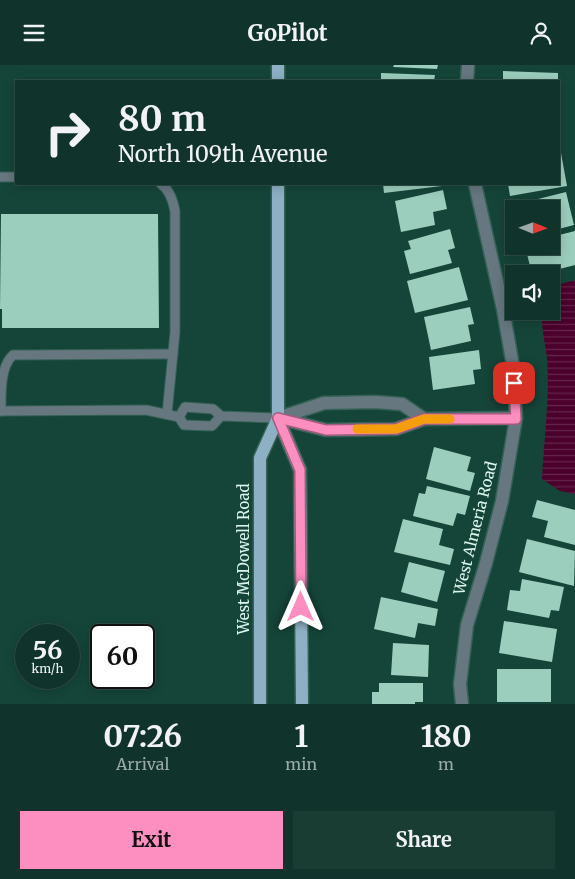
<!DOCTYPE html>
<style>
body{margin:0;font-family:Merriweather,serif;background:#193c33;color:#f1f3f6;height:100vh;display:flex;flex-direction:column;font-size:19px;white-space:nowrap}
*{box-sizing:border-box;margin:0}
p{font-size:16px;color:#9caaa9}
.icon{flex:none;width:28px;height:28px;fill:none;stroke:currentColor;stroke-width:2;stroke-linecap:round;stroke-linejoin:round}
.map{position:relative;height:639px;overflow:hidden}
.side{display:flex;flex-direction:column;background:#10342b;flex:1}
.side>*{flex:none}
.hud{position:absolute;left:15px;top:15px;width:545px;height:105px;border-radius:0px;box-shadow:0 2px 12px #0003,0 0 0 1px #304f47;background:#10342b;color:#f1f3f6;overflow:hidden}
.needle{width:32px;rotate:91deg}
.fabs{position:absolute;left:505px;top:135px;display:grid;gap:10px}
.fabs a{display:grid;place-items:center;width:55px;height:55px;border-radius:0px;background:#10342b;box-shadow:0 2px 12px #0003,0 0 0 1px #304f47;font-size:25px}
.speed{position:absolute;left:15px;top:559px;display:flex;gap:10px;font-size:25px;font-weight:700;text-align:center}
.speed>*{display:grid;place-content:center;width:65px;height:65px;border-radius:50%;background:#10342b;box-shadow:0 2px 12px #0003,0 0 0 1px #304f47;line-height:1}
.speed small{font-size:12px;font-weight:400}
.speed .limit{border:2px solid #111;border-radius:8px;background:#fff;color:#111}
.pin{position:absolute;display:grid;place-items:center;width:42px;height:42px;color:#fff;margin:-21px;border-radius:10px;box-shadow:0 2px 8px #0006}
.me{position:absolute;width:55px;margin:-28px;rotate:0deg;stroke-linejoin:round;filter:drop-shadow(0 0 4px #0008)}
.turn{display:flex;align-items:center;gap:18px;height:105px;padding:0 20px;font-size:22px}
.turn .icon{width:65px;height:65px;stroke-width:2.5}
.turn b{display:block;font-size:35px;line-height:42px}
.eta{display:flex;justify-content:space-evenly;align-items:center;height:85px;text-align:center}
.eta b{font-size:30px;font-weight:700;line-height:35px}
.primary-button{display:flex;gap:10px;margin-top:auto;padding:10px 20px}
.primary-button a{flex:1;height:58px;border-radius:0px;background:#fd8ec0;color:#111;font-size:20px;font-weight:700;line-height:58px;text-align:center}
.primary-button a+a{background:#193c33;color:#f1f3f6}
header{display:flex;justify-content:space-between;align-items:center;height:65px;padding:0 20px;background:#10342b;font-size:22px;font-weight:700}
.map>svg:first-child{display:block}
.water{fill:url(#water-rules)}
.building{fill:#9ccebd}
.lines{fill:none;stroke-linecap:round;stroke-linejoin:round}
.lane-casing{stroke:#356156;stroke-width:11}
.street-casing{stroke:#356156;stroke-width:15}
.primary-casing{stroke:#356156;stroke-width:15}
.lane{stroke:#667780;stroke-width:9}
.street{stroke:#667780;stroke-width:12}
.primary{stroke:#8db0c4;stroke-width:12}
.route-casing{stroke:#a45c7d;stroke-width:12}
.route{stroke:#fd8ec0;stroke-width:9}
.slow{stroke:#f59e0b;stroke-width:9}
.labels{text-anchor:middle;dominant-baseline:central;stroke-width:5;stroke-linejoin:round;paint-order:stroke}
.street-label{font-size:15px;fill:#ddf6ed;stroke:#154539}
</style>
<header><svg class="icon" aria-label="menu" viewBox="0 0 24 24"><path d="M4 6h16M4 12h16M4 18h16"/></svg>GoPilot<svg class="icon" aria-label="person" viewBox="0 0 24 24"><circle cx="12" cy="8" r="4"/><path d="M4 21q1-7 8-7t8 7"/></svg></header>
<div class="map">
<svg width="575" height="639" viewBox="0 0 575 639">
<defs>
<pattern id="water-rules" width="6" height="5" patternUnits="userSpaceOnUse" patternTransform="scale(1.25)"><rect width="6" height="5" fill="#4b002b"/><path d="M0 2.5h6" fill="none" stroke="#64264a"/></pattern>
</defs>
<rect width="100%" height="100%" fill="#154539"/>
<!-- water -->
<path class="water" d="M575 215V429L560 426 542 414C544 374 550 334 547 293 545 277 541 262 542 246H551V224L561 219Z"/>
<!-- building -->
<g class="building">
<polygon points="394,0 438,0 437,4 393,2"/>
<polygon points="503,6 558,8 558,16 503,16"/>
<polygon points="381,8 435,10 434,16 381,16"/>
<polygon points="561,88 567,121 510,131 508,119 559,119 559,89"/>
<polygon points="383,119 442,119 442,121 384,128"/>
<polygon points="443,125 447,144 433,147 435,160 401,167 395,136"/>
<polygon points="566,127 574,160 551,166 551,144 515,144 514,140"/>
<polygon points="1,149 158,149 159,263 2,263 2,244 0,244"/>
<polygon points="450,164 455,183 448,185 452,198 410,209 404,186 411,184 408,176"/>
<polygon points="575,166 575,200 540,209 532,209 525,181 551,181 551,172"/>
<polygon points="459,202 468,235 415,248 407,216"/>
<polygon points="470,242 474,259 468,260 471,276 431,285 424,252"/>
<polygon points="479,285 481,304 473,305 475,319 433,325 429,292"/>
<polygon points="434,382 471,392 467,406 475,408 470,426 426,414"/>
<polygon points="427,421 470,431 465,450 457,448 453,461 413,451 419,428 425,429"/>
<polygon points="537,435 575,445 575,480 544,472 548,456 532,452"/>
<polygon points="403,454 443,464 439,480 454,484 450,500 394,487"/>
<polygon points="527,474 575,486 574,521 519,507"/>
<polygon points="409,497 445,506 437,537 401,527"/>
<polygon points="522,514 564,522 559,546 551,545 549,553 507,545 510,525 520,526"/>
<polygon points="381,532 438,544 435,561 418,558 415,573 374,564"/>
<polygon points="504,556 557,564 552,597 499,588"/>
<polygon points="393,578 429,580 428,612 391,610"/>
<rect x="497" y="604" width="54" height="33"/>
<polygon points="379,618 423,618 423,637 415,637 415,639 372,639 372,627 379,627"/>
</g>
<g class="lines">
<defs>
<g id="lane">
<polyline points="0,112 16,112"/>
<path d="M161 119C170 125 173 136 175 146V267L167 349"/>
<polyline points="0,346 146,345 179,352"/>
<path d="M1 346C1 327 0 302 13 290L173 289"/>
<polyline points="221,351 212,361 184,360 179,352 185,342 213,344 221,351 278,353"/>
</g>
<g id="street">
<polyline points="467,16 468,0"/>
<polyline points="278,353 326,365 396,364 424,354 516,353"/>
<polyline points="278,353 324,338 375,337 402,339 424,354"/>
<polyline points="462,639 460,619 467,560 486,498 502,436 516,353 513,301 503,244 475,119"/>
</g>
<g id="primary">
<polyline points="278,0 278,16"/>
<polyline points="278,119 278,353 300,405 302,639"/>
<polyline points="260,639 260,393 278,353"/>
</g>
</defs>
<!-- lane casing -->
<use href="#lane" class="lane-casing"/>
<!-- street casing -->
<use href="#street" class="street-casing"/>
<!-- primary casing -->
<use href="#primary" class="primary-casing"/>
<!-- lane -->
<use href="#lane" class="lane"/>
<!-- street -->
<use href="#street" class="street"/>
<!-- primary -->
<use href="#primary" class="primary"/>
</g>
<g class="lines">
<defs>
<polyline id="route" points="301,542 300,405 278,353 326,365 396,364 424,354 516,354 514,318"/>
</defs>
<!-- route casing -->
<use href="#route" class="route-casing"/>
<!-- route -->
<use href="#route" class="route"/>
<!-- slow -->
<polyline class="slow" points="357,364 396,364 424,354 450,354"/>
</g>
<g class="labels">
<!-- street labels -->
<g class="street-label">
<text transform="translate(475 463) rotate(-76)">West Almeria Road</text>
<text transform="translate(243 494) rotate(-90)">West McDowell Road</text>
</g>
</g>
</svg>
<div class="fabs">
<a><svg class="needle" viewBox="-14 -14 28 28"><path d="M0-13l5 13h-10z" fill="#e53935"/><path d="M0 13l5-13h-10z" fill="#9caaa9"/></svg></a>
<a><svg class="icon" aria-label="sound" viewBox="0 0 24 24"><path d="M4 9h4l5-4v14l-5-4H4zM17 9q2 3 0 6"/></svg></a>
</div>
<div class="speed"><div>56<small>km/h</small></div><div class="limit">60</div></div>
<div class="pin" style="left:514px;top:318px;background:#d93025"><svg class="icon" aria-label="arrive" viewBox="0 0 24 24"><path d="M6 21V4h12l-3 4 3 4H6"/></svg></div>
<svg class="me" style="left:301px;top:542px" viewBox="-20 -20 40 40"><path d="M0-17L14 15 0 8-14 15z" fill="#fd8ec0" stroke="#fff" stroke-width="4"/></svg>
<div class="hud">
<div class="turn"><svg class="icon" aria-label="right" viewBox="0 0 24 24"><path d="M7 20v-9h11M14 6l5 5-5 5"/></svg><div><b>80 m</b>North 109th Avenue</div></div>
</div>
</div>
<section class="side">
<div class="eta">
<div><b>07:26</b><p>Arrival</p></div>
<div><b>1</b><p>min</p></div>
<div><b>180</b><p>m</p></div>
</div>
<div class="primary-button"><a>Exit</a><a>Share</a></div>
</section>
